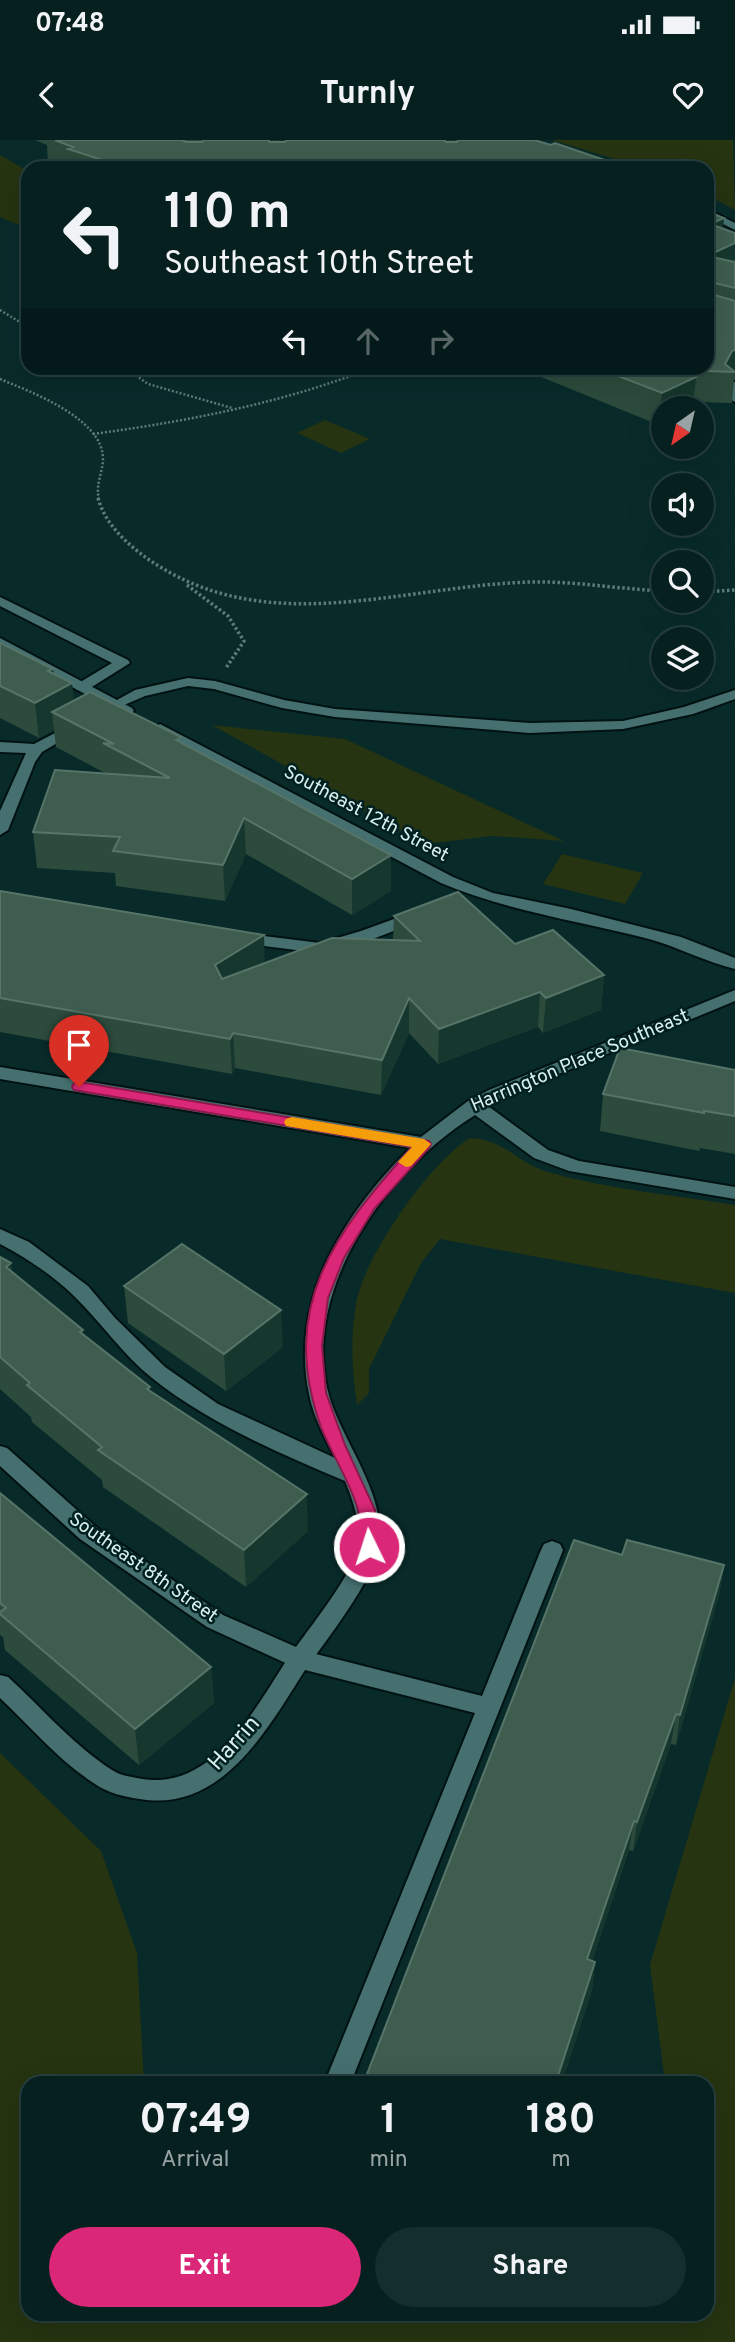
<!DOCTYPE html>
<style>
body{margin:0;font-family:Overpass,sans-serif;background:#142d2d;color:#f1f3f6;height:100vh;display:flex;flex-direction:column;font-size:26px;white-space:nowrap}
*{box-sizing:border-box;margin:0}
p{font-size:23px;color:#98a3a5}
.icon{flex:none;width:38px;height:38px;fill:none;stroke:currentColor;stroke-width:2;stroke-linecap:round;stroke-linejoin:round}
.map{position:relative;flex:1;overflow:hidden}
.side{position:absolute;left:21px;top:1936px;width:693px;height:245px;display:flex;flex-direction:column;background:#062020;border-radius:21px;box-shadow:0 7px 28px #0002,0 0 0 2px #273e3e}
.side>*{flex:none}
.hud{position:absolute;left:21px;top:21px;width:693px;height:214px;border-radius:21px;box-shadow:0 7px 28px #0002,0 0 0 2px #273e3e;background:#062020;color:#f1f3f6;overflow:hidden}
.needle{width:46px;rotate:214deg}
.tools{position:absolute;left:651px;top:256px;display:grid;gap:14px}
.tools a{display:grid;place-items:center;width:63px;height:63px;border-radius:50%;background:#062020;box-shadow:0 7px 28px #0002,0 0 0 2px #273e3e;font-size:35px}
.pin{position:absolute;display:grid;place-items:center;width:60px;height:60px;color:#fff;margin:-72px -30px;border-radius:50% 50% 50% 0;rotate:-45deg;box-shadow:0 0 7px #0007}
.pin .icon{rotate:45deg}
.me{position:absolute;width:77px;margin:-38px;rotate:356deg;stroke-linejoin:round;filter:drop-shadow(0 0 5px #0008)}
.turn{display:flex;align-items:center;gap:24px;height:147px;padding:0 28px;font-size:32px}
.turn .icon{width:91px;height:91px;stroke-width:2.5}
.turn b{display:block;font-size:49px;line-height:60px}
.lanes{display:flex;align-items:center;height:66px;padding:0 28px;background:#0003;justify-content:center;gap:35px;direction:ltr}
.lanes .off{opacity:.35}
.eta{display:flex;justify-content:space-evenly;align-items:center;height:119px;text-align:center}
.eta b{font-size:42px;font-weight:700;line-height:49px}
.action{display:flex;gap:14px;margin-top:auto;padding:14px 28px}
.action a{flex:1;height:80px;border-radius:42px;background:#db2777;color:#fff;font-size:28px;font-weight:700;line-height:80px;text-align:center}
.action a+a{background:#142d2d;color:#f1f3f6}
.status{display:flex;justify-content:space-between;align-items:center;height:49px;padding:0 35px;background:#062020;direction:ltr}
.status svg{height:19px;fill:currentColor}
header{display:flex;justify-content:space-between;align-items:center;height:91px;padding:0 28px;background:#062020;font-size:32px;font-weight:700}
.map>svg:first-child{display:block}
.green{fill:#263411}
.lines{fill:none;stroke-linecap:round;stroke-linejoin:round}
.service-casing{stroke:#001211;stroke-width:4}
.minor-casing{stroke:#001211;stroke-width:4}
.path-far1{stroke:#5d7b7a;stroke-width:2.5;stroke-dasharray:2 2;stroke-linecap:butt}
.path{stroke:#5d7b7a;stroke-width:3.5;stroke-dasharray:2.5 2.5;stroke-linecap:butt}
.service{fill:#45706f;fill-rule:evenodd}
.minor{fill:#45706f;fill-rule:evenodd}
.wall{fill:#2c4b3c}
.shaded-wall{fill:#16372d}
.building{fill:#3e5d4f;stroke:#567468;stroke-width:2}
.route{fill:#db2777;stroke:#8e194d;stroke-width:2}
.slow{fill:#f59e0b}
.labels{text-anchor:middle;dominant-baseline:central;stroke-width:5;stroke-linejoin:round;paint-order:stroke}
.street-label{font-size:19px;fill:#d8efee;stroke:#002120}
.near-street-label{font-size:23px;fill:#d8efee;stroke:#002120}
</style>
<div class="status"><b>07:48</b><svg viewBox="0 0 49 12"><path d="M0 12V9h3v3zM5 12V6h3v6zM10 12V3h3v9zM15 12V0h3v12zM26 1h20v11H26zM47 4h2v5h-2z"/></svg></div>
<header><svg class="icon" aria-label="back" viewBox="0 0 24 24"><path d="M15 5l-7 7 7 7"/></svg>Turnly<svg class="icon" aria-label="heart" viewBox="0 0 24 24"><path d="M12 20l-8-8c-3-5 5-10 8-4 3-6 11-1 8 4z"/></svg></header>
<div class="map">
<svg width="735" height="2202" viewBox="0 0 735 2202">
<rect width="100%" height="100%" fill="#082b2a"/>
<!-- green -->
<g class="green">
<polygon points="552,0 733,0 735,70 707,55 707,28 644,28"/>
<polygon points="0,15 28,31 28,89 0,77"/>
<polygon points="325,280 370,299 341,313 297,293"/>
<polygon points="212,585 345,599 564,701 492,696 425,704"/>
<polygon points="562,714 643,733 625,764 543,744"/>
<path d="M470 998C507 1000 516 1023 548 1032 608 1049 673 1055 735 1065V1153L440 1099 421 1123 369 1229V1253L357 1265C352 1230 350 1199 356 1164 364 1117 429 1023 470 998Z"/>
<polygon points="735,1538 735,2202 0,2202 0,1613 101,1711 137,1813 144,1942 28,1942 28,2174 707,2174 707,1942 665,1942 650,1825"/>
</g>
<g class="lines">
<defs>
<g id="service">
<polygon points="735,242 735,262 724,256 731,243"/>
<polygon points="0,457 128,520 130,523 87,550 77,550 75,547 77,544 112,523 0,466"/>
<polygon points="188,538 215,541 284,560 335,569 530,583 623,581 684,567 735,550 735,559 693,574 623,589 530,593 335,577 282,568 214,549 188,546 145,556 115,569 108,565 135,550"/>
<path d="M552 1401 560 1404 563 1410 351 1942H325L475 1573 305 1530C268 1588 222 1673 140 1659 125 1657 108 1653 95 1644 59 1621 31 1587 0 1558V1535L8 1537C42 1568 73 1605 112 1630 121 1636 132 1637 142 1639 215 1651 258 1563 292 1512L300 1510 482 1556 541 1410 544 1404Z"/>
</g>
<g id="minor">
<polygon points="707,69 735,83 735,90 707,76"/>
<polygon points="0,498 132,568 134,571 127,575 122,574 0,508"/>
<polygon points="76,582 83,586 81,589 42,612 35,622 8,690 0,695 0,671 26,613 0,612 0,602 34,604"/>
<path d="M160 584 453 737 493 753 571 769 681 797 735 818V829C706 822 678 807 649 799 579 781 507 771 441 743L155 592 152 589Z"/>
<polygon points="416,771 422,772 424,776 422,780 373,799 320,813 239,803 231,798 239,793 320,803 361,791"/>
<path d="M735 850V861L501 958 488 966 548 1010 579 1021 735 1047V1059L569 1031 534 1018 475 975C389 1028 297 1152 330 1259 345 1305 384 1352 380 1403 377 1435 328 1498 308 1526L300 1528 292 1526 207 1487 80 1399 0 1326V1306L7 1308 96 1387 223 1475 296 1507C313 1483 354 1433 358 1405 361 1384 353 1360 345 1341 279 1313 208 1283 152 1238 122 1214 101 1182 74 1156 54 1136 25 1117 0 1104V1089L29 1102 88 1146 115 1178 165 1227 218 1264 335 1318C325 1298 313 1276 309 1254 289 1158 345 1073 410 1008L0 939V927L421 997 468 961 489 950Z"/>
</g>
</defs>
<!-- service casing -->
<use href="#service" class="service-casing"/>
<!-- minor casing -->
<use href="#minor" class="minor-casing"/>
<!-- path-far1 -->
<g class="path-far1">
<polyline points="0,170 28,187"/>
<polyline points="126,228 148,244 232,268"/>
<path d="M0 239C31 252 102 278 103 318 103 333 95 344 99 360"/>
<path d="M93 294C189 281 282 263 372 228"/>
</g>
<!-- path -->
<g class="path">
<path d="M98 358C105 384 127 404 148 419 266 501 399 446 530 442 575 441 619 449 663 451"/>
<polyline points="187,445 228,476 244,501 226,528"/>
<polyline points="702,452 735,450"/>
</g>
<!-- service -->
<use href="#service" class="service"/>
<!-- minor -->
<use href="#minor" class="minor"/>
</g>
<!-- wall -->
<g class="wall">
<polygon points="35,0 534,0 628,28 57,28 48,25 47,5"/>
<polygon points="707,72 723,88 735,93 735,240 734,240 732,263 694,262 663,268 663,283 659,285 519,228 707,228"/>
<polygon points="0,503 53,529 54,534 74,560 182,603 391,751 352,775 246,714 225,761 116,746 115,733 37,728 33,692 105,633 56,607 54,590 39,598 0,578"/>
<polygon points="0,751 265,823 393,800 394,776 515,804 604,835 601,870 543,893 538,887 438,924 409,893 381,955 235,928 232,934 0,892"/>
<polygon points="735,930 735,1014 700,1008 699,1011 600,991 603,954"/>
<polygon points="0,1117 11,1123 12,1131 83,1190 83,1195 150,1247 150,1251 308,1391 246,1447 103,1347 102,1340 32,1282 31,1277 0,1249"/>
<polygon points="124,1146 283,1207 226,1251 128,1183"/>
<polygon points="0,1353 211,1527 214,1563 139,1625 5,1510 3,1497 0,1495"/>
<polygon points="724,1425 719,1455 676,1605 671,1604 633,1711 629,1710 592,1821 595,1822 592,1850 562,1942 367,1942 367,1934"/>
</g>
<!-- shaded-wall -->
<g class="shaded-wall">
<polygon points="269,0 291,0 270,26"/>
<polygon points="443,0 462,0 444,17"/>
<polygon points="724,78 721,107 710,84"/>
<polygon points="735,103 735,131 711,143 708,172 707,116"/>
<polygon points="735,210 735,234 734,240 735,232 725,224 732,211"/>
<polygon points="696,237 693,268 663,268 663,283 659,285 662,253"/>
<polygon points="53,529 55,552 72,543 76,578 52,572 54,590 39,598 35,563 48,531"/>
<polygon points="244,678 246,714 225,761 223,725"/>
<polygon points="391,715 391,751 352,775 352,739"/>
<polygon points="264,795 265,829 216,859 215,825"/>
<polygon points="604,835 601,870 543,893 546,858"/>
<polygon points="540,852 538,887 438,924 439,889"/>
<polygon points="409,858 409,893 381,955 382,920"/>
<polygon points="233,893 235,928 232,934 230,899"/>
<polygon points="11,1123 16,1160 6,1127"/>
<polygon points="281,1170 283,1207 226,1251 224,1214"/>
<polygon points="307,1354 308,1391 246,1447 244,1410"/>
<polygon points="724,1425 719,1455 676,1605 680,1575"/>
<polygon points="211,1527 214,1563 139,1625 135,1589"/>
<polygon points="676,1574 671,1604 633,1711 637,1682"/>
<polygon points="634,1681 629,1710 584,1847 587,1819"/>
<polygon points="595,1822 592,1850 562,1942 556,1942"/>
</g>
<!-- building -->
<g class="building">
<polygon points="55,0 182,0 186,2 202,2 204,0 269,0 269,2 285,2 287,0 444,0 446,2 457,2 458,0 534,0 551,5 555,3 628,28 127,28 68,9 73,7"/>
<polygon points="707,72 724,78 710,84 735,93 735,103 707,116 735,122 735,148 711,142 707,145 708,153 735,161 735,210 732,211 725,224 735,232 679,230 696,237 662,253 598,228 707,228"/>
<polygon points="0,503 53,529 48,531 72,543 35,563 0,546"/>
<polygon points="90,552 181,597 176,600 391,715 352,739 244,678 223,725 113,711 120,697 33,692 55,630 170,638 103,603 114,604 52,572"/>
<polygon points="0,751 264,795 215,825 222,839 332,798 420,801 394,776 458,752 515,804 553,790 604,835 546,858 540,852 439,889 409,858 382,920 233,893 230,899 0,858"/>
<polygon points="620,908 735,930 735,976 704,971 704,973 603,954"/>
<polygon points="182,1104 281,1170 224,1214 124,1146"/>
<polygon points="0,1117 11,1123 6,1127 83,1190 80,1192 150,1247 147,1249 307,1354 244,1410 98,1310 102,1307 27,1245 30,1243 0,1217"/>
<polygon points="0,1353 211,1527 135,1589 0,1474 0,1472 6,1468 0,1463"/>
<polygon points="574,1400 622,1415 627,1400 724,1425 680,1575 676,1574 637,1682 634,1681 587,1819 595,1822 556,1942 392,1942 367,1934"/>
</g>
<!-- route -->
<path class="route" d="M79 942 429 1001 431 1004 429 1008 374 1069 344 1118 328 1158 322 1206 326 1253 345 1305 375 1370 378 1407 375 1412H363L360 1407C359 1395 360 1381 358 1370 352 1345 331 1313 321 1287 278 1166 334 1094 412 1007L74 950 72 947 74 943Z"/>
<!-- slow -->
<polygon class="slow" points="292,977 424,999 431,1004 411,1026 406,1027 398,1022 412,1007 286,986 284,982 286,979"/>
<g class="labels">
<!-- street labels -->
<g class="street-label">
<text transform="translate(366 674) rotate(28)">Southeast 12th Street</text>
<text transform="translate(580 921) rotate(-23)">Harrington Place Southeast</text>
<text transform="translate(143 1428) rotate(35)">Southeast 8th Street</text>
</g>
<!-- near-street labels -->
<g class="near-street-label">
<text transform="translate(235 1604) rotate(-48)">Harrin</text>
</g>
</g>
</svg>
<div class="tools">
<a><svg class="needle" viewBox="-14 -14 28 28"><path d="M0-13l5 13h-10z" fill="#e53935"/><path d="M0 13l5-13h-10z" fill="#98a3a5"/></svg></a>
<a><svg class="icon" aria-label="sound" viewBox="0 0 24 24"><path d="M4 9h4l5-4v14l-5-4H4zM17 9q2 3 0 6"/></svg></a>
<a><svg class="icon" aria-label="search" viewBox="0 0 24 24"><circle cx="10" cy="10" r="6"/><path d="M15 15l6 6"/></svg></a>
<a><svg class="icon" aria-label="layers" viewBox="0 0 24 24"><path d="M12 4l9 5-9 5-9-5zM3 14l9 5 9-5"/></svg></a>
</div>
<div class="pin" style="left:79px;top:947px;background:#d93025"><svg class="icon" aria-label="arrive" viewBox="0 0 24 24"><path d="M6 21V4h12l-3 4 3 4H6"/></svg></div>
<svg class="me" style="left:369px;top:1407px" viewBox="-20 -20 40 40"><circle r="17" fill="#db2777" stroke="#fff" stroke-width="3"/><path d="M0-11L8 9 0 5-8 9z" fill="#fff"/></svg>
<div class="hud">
<div class="turn"><svg class="icon" aria-label="left" viewBox="0 0 24 24"><path d="M17 20v-9H6M10 6l-5 5 5 5"/></svg><div><b>110 m</b>Southeast 10th Street</div></div>
<div class="lanes"><svg class="icon" aria-label="left" viewBox="0 0 24 24"><path d="M17 20v-9H6M10 6l-5 5 5 5"/></svg><svg class="icon off" aria-label="ahead" viewBox="0 0 24 24"><path d="M12 20V5M6 11l6-6 6 6"/></svg><svg class="icon off" aria-label="right" viewBox="0 0 24 24"><path d="M7 20v-9h11M14 6l5 5-5 5"/></svg></div>
</div>
<section class="side">
<div class="eta">
<div><b>07:49</b><p>Arrival</p></div>
<div><b>1</b><p>min</p></div>
<div><b>180</b><p>m</p></div>
</div>
<div class="action"><a>Exit</a><a>Share</a></div>
</section>
</div>
